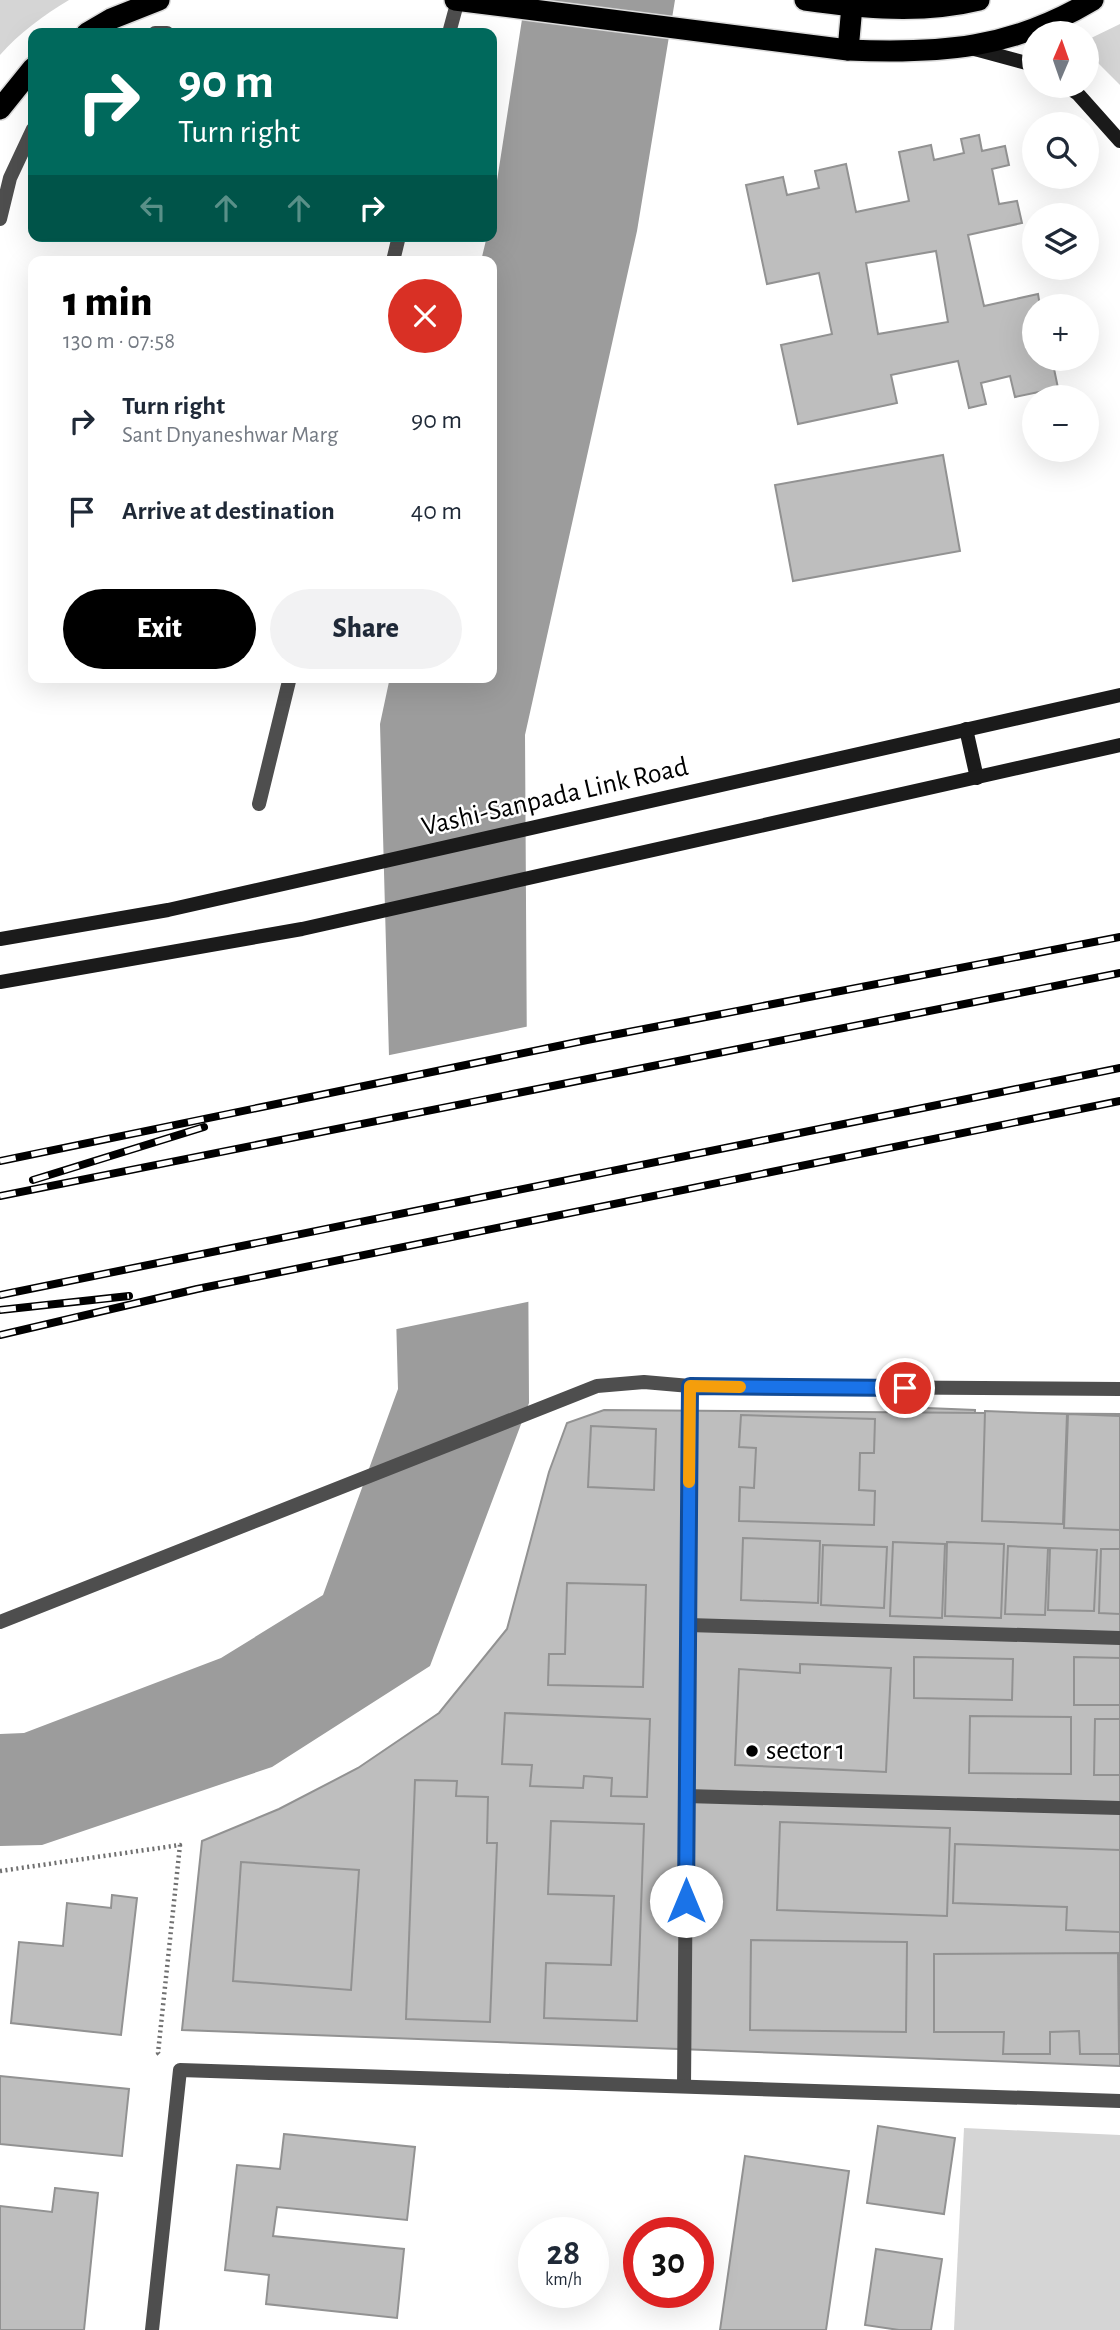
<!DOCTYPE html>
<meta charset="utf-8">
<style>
body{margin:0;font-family:"Alegreya Sans",sans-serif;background:#f2f2f3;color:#1f2937;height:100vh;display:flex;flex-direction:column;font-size:26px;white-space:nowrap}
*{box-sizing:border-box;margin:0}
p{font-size:23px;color:#747a83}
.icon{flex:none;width:38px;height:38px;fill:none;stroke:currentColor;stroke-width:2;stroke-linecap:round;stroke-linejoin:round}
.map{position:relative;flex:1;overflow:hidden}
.side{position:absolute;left:28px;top:256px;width:469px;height:427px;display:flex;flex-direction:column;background:#fff;border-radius:14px;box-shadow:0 7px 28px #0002}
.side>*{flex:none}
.hud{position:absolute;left:28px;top:28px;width:469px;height:214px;border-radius:14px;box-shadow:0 7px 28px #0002;background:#00695c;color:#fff;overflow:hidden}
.needle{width:46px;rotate:2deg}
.fabs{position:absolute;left:1022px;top:21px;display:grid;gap:14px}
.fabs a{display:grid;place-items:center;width:77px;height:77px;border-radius:50%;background:#fff;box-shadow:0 7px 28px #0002;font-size:35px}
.speed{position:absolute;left:518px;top:2217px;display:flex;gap:14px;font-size:35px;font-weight:700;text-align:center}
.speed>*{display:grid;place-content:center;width:91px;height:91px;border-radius:50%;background:#fff;box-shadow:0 7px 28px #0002;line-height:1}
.speed small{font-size:18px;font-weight:400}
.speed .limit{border:10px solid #d22;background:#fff;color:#111}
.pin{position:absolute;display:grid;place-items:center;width:60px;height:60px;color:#fff;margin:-30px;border:4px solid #fff;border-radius:50%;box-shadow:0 2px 7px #0007}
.me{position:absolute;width:77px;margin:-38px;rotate:0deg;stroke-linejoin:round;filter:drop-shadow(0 0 5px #0008)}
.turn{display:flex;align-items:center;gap:24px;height:147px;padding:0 35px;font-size:32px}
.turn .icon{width:91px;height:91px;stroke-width:2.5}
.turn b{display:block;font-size:49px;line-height:60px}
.lanes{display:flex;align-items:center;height:66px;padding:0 35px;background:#0003;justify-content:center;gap:35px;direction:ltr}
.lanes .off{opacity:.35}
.round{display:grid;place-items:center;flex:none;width:74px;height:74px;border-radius:37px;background:#f2f2f3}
.overview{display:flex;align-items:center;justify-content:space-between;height:119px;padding:0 35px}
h1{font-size:42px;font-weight:800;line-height:52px;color:#000}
.action{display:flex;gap:14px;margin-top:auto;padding:14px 35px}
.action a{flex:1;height:80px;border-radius:42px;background:#000;color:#fff;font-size:28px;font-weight:800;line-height:80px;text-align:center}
.action a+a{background:#f2f2f3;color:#1f2937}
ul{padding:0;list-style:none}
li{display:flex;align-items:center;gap:21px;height:91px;padding:0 35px}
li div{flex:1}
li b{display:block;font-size:26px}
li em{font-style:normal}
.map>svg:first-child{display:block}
.green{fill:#d5d5d5}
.water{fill:#9c9c9c}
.pier{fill:#fff}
.building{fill:#bebebe;stroke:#929292;stroke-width:2;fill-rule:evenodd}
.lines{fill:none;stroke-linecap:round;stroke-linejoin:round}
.highway-casing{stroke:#dbdbdb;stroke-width:24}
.path{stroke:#707070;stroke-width:4.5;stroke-dasharray:2 3.5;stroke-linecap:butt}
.lane{stroke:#4e4e4e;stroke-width:14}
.street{stroke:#4e4e4e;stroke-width:14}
.secondary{stroke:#1b1b1b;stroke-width:14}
.highway{stroke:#000;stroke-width:21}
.rail-casing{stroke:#000;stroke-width:8}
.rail{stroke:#fff;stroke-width:5;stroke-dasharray:16;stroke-linecap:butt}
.route-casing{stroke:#114b97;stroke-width:18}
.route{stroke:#1a73e8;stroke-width:12}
.slow{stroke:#f59e0b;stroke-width:12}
.poi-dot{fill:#000;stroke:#fff;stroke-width:2.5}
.labels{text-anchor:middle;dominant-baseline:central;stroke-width:5;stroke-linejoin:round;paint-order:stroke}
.street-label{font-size:28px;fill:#000;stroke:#fff}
.poi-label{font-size:28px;fill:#000;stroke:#fff;text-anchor:start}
</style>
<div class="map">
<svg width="1120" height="2330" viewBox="0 0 1120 2330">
<rect width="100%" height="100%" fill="#fff"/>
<!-- green -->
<g class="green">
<path d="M0 0H69C44 15 19 33 0 55Z"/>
<polygon points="1120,24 1120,85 1087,52 1087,40"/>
<polygon points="964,2128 1120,2135 1120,2330 954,2330"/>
</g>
<!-- water -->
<polygon class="water" points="525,0 675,0 637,231 525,735 529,1403 430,1666 272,1767 42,1845 0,1846 0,1734 24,1733 221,1658 323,1595 398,1389 380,724 390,677 492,677 492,261 481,261 487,236 492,236 492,213"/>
<!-- pier -->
<polygon class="pier" points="530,1026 532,1301 392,1330 385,1056"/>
<!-- building -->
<g class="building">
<path d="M979 135 982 151 1005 146 1009 165 992 169 999 204 1017 201 1022 223 968 235 984 306 1038 294 1040 306H1034V359H1052L1058 388 1015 397 1010 376 981 383 986 404 969 408 958 361 891 375 897 403 798 424 781 345 832 334 819 273 767 284 746 185 783 177 787 195 819 188 815 171 846 164 856 212 909 201 899 152 931 145 934 160 964 153 961 139ZM936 251 948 322 878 334 866 263Z"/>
<polygon points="943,455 960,551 793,581 775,485"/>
<polygon points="902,1407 975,1410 971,1522 898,1520"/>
<polygon points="604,1410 1120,1414 1120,2066 182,2030 202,1841 279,1809 358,1768 439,1713 507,1629 549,1472 567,1423"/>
<polygon points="985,1411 1067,1414 1063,1524 982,1521"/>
<polygon points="1068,1414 1120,1416 1120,1530 1064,1528"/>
<polygon points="741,1415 875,1419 874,1453 860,1453 859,1490 875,1491 874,1525 739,1521 740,1487 754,1488 756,1448 739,1447"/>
<polygon points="591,1426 656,1429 654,1490 588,1487"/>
<polygon points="743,1538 820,1541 818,1603 741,1600"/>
<polygon points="893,1542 945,1544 942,1618 890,1616"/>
<polygon points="947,1542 1004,1544 1001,1618 945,1616"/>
<polygon points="823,1545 887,1547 884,1608 821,1605"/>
<polygon points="1008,1546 1048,1548 1045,1615 1005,1614"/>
<polygon points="1050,1548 1097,1550 1094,1611 1048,1610"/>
<polygon points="1101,1549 1120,1549 1120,1614 1099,1613"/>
<polygon points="567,1583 646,1585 643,1687 548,1685 549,1654 565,1654"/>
<polygon points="914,1657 1013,1659 1012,1700 914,1698"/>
<polygon points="1074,1657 1120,1658 1120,1705 1074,1705"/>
<polygon points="800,1664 891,1668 886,1772 735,1765 739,1669 800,1673"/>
<polygon points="505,1713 650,1719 647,1797 611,1796 612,1778 584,1776 583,1788 530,1786 532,1765 502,1764"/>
<polygon points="970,1716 1071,1717 1071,1774 969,1773"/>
<polygon points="1095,1719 1120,1719 1120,1775 1094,1775"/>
<polygon points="415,1780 457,1781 456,1796 488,1797 487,1843 497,1843 490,2022 406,2019"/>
<polygon points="551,1821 644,1824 637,2021 544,2018 546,1963 611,1965 614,1896 548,1894"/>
<polygon points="780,1822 950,1828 947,1916 777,1910"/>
<polygon points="955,1844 1120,1850 1120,1932 1066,1930 1067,1907 953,1903"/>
<polygon points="241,1862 359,1870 351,1990 233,1981"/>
<polygon points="112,1895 137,1898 121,2035 11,2023 19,1942 63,1946 67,1903 111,1908"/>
<polygon points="751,1940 907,1942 906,2032 750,2030"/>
<polygon points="1118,1953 1119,2054 1080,2054 1079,2031 1050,2032 1050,2054 1003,2054 1004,2032 934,2032 934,1954"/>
<polygon points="0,2076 129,2089 122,2156 0,2144"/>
<polygon points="878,2126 955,2138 944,2214 867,2203"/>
<polygon points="284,2134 415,2147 407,2220 277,2207 273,2236 404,2249 397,2318 266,2304 269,2275 225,2270 237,2165 280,2169"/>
<polygon points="745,2156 849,2171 826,2330 720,2330"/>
<polygon points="55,2188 98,2193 84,2330 0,2330 0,2206 52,2212"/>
<polygon points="876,2249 942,2259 931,2330 899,2330 865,2325"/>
</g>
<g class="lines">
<defs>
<g id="highway">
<path d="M455 0 848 50C940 54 1012 49 1093 0"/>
<path d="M805 0C862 8 922 14 979 0"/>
<polyline points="87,33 111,19 159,0"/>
<polyline points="848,50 852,6"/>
<polyline points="0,109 33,68"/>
</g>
</defs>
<!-- highway casing -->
<use href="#highway" class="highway-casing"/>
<!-- path -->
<polyline class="path" points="0,1871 180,1845 158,2053 161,2056"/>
<!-- lane -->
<g class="lane">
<polyline points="155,33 167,33"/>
<polyline points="449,33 458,0"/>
<polyline points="0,219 10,178 33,129"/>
<polyline points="393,261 399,236"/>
<polyline points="259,804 290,677"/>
</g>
<!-- street -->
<g class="street">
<polyline points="0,1622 597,1386 644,1382 690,1386 1120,1389"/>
<polyline points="688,1625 1120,1638"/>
<polyline points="686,1796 1120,1808"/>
<polyline points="684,2086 690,1386"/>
<polyline points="152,2330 180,2070 1120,2101"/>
</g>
<!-- secondary -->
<g class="secondary">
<polyline points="971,48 1034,65"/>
<polyline points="1066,86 1078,94 1120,141"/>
<polyline points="966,729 977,778"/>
<polyline points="0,939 168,910 1120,695"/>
<polyline points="0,982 302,929 1120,745"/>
</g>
<!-- highway -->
<use href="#highway" class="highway"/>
<defs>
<g id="rail">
<polyline points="0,1161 587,1040 1120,937"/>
<polyline points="33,1180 204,1127"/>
<polyline points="0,1196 1120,973"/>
<polyline points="0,1295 1120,1068"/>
<polyline points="0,1310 129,1296"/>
<polyline points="0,1335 197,1289 1120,1101"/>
</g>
</defs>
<!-- rail casing -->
<use href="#rail" class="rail-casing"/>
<!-- rail -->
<use href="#rail" class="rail"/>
</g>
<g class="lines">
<defs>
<polyline id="route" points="686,1901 690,1386 905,1388"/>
</defs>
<!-- route casing -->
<use href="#route" class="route-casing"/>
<!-- route -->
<use href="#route" class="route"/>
<!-- slow -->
<polyline class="slow" points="689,1482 690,1386 740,1387"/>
</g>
<!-- markers -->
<circle class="poi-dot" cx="752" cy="1751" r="7"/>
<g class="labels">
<!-- street labels -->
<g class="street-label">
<text transform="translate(555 797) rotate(-13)">Vashi-Sanpada Link Road</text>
</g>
<!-- poi labels -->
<g class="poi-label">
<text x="766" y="1751">sector 1</text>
</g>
</g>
</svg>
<div class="fabs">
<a><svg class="needle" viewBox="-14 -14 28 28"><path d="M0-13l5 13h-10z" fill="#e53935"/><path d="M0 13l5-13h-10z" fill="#747a83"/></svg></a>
<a><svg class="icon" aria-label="search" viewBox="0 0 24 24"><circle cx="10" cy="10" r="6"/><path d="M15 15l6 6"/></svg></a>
<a><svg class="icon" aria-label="layers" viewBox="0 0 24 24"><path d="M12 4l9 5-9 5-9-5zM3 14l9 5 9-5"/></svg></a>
<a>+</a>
<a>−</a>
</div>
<div class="speed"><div>28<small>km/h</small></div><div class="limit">30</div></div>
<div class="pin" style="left:905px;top:1388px;background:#d93025"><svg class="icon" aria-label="arrive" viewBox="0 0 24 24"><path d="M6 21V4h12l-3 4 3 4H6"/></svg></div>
<svg class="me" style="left:686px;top:1901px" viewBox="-20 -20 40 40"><circle r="19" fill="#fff"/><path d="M0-13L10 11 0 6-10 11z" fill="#1a73e8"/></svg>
<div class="hud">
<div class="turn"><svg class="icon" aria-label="right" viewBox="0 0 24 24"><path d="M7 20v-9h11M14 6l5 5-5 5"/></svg><div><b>90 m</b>Turn right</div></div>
<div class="lanes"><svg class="icon off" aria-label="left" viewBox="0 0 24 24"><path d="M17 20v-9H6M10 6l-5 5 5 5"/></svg><svg class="icon off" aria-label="ahead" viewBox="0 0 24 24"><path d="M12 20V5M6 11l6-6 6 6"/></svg><svg class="icon off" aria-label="ahead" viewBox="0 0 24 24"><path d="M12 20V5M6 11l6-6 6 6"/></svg><svg class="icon" aria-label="right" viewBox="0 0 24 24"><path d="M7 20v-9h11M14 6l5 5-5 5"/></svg></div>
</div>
<section class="side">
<div class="overview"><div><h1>1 min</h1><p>130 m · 07:58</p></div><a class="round" style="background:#d93025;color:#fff"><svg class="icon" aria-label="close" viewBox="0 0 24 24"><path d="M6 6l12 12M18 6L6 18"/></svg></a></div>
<ul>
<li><svg class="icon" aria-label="right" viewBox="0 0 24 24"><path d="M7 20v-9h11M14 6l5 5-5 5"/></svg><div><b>Turn right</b><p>Sant Dnyaneshwar Marg</p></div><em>90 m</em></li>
<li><svg class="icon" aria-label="arrive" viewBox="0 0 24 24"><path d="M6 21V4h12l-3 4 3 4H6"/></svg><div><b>Arrive at destination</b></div><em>40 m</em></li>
</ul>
<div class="action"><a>Exit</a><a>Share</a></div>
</section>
</div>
